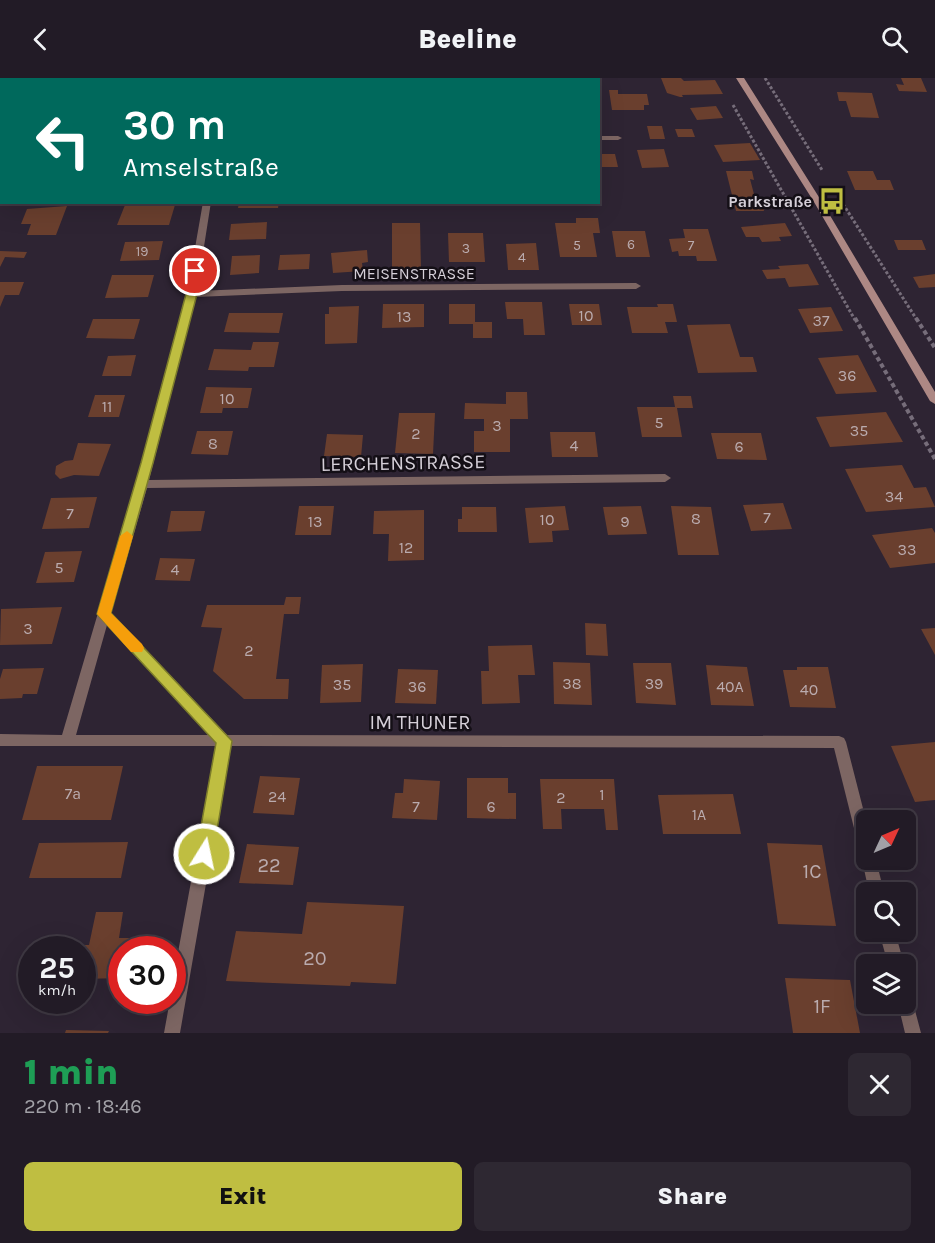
<!DOCTYPE html>
<meta charset="utf-8">
<style>
body{margin:0;font-family:Karla,sans-serif;background:#2e2832;color:#f1f3f6;height:100vh;display:flex;flex-direction:column;font-size:22px;white-space:nowrap}
*{box-sizing:border-box;margin:0}
p{font-size:20px;color:#a2a1a7}
.icon{flex:none;width:33px;height:33px;fill:none;stroke:currentColor;stroke-width:2;stroke-linecap:round;stroke-linejoin:round}
.map{position:relative;height:955px;overflow:hidden}
.side{display:flex;flex-direction:column;background:#221b26;flex:1}
.side>*{flex:none}
.guide{position:absolute;left:0px;top:0px;width:600px;height:126px;box-shadow:0 6px 24px #0002,0 0 0 2px #3f3943;background:#00695c;color:#fff;overflow:hidden}
.needle{width:39px;rotate:46deg}
.buttons{position:absolute;left:856px;top:732px;display:grid;gap:12px}
.buttons a{display:grid;place-items:center;width:60px;height:60px;border-radius:9px;background:#221b26;box-shadow:0 6px 24px #0002,0 0 0 2px #3f3943;font-size:30px}
.speed{position:absolute;left:18px;top:858px;display:flex;gap:12px;font-size:30px;font-weight:700;text-align:center}
.speed>*{display:grid;place-content:center;width:78px;height:78px;border-radius:50%;background:#221b26;box-shadow:0 6px 24px #0002,0 0 0 2px #3f3943;line-height:1}
.speed small{font-size:15px;font-weight:400}
.speed .limit{border:9px solid #d22;background:#fff;color:#111}
.pin{position:absolute;display:grid;place-items:center;width:51px;height:51px;color:#fff;margin:-26px;border:3px solid #fff;border-radius:50%;box-shadow:0 2px 6px #0007}
.me{position:absolute;width:66px;margin:-33px;rotate:10deg;stroke-linejoin:round;filter:drop-shadow(0 0 4px #0008)}
.turn{display:flex;align-items:center;gap:21px;height:126px;padding:0 24px;font-size:27px}
.turn .icon{width:78px;height:78px;stroke-width:2.5}
.turn b{display:block;font-size:42px;line-height:51px}
.round{display:grid;place-items:center;flex:none;width:63px;height:63px;border-radius:9px;background:#2e2832}
.overview{display:flex;align-items:center;justify-content:space-between;height:102px;padding:0 24px}
h1{font-size:36px;font-weight:800;line-height:45px;color:#1e9e55}
.cta{display:flex;gap:12px;margin-top:auto;padding:12px 24px}
.cta a{flex:1;height:69px;border-radius:9px;background:#bfbe41;color:#111;font-size:24px;font-weight:800;line-height:69px;text-align:center}
.cta a+a{background:#2e2832;color:#f1f3f6}
header{display:flex;justify-content:space-between;align-items:center;height:78px;padding:0 24px;background:#221b26;font-size:27px;font-weight:800}
.map>svg:first-child{display:block}
.building{fill:#6a3f2e}
.lines{fill:none;stroke-linecap:round;stroke-linejoin:round}
.path-far1{stroke:#766d7a;stroke-width:3;stroke-dasharray:3 2;stroke-linecap:butt}
.path{stroke:#766d7a;stroke-width:4;stroke-dasharray:4.5 3;stroke-linecap:butt}
.street{fill:#7d6663;fill-rule:evenodd}
.secondary{fill:#ad8884;fill-rule:evenodd}
.route{fill:#bfbe41;stroke:#7c7c2a;stroke-width:1.5}
.slow{fill:#f59e0b}
.labels{text-anchor:middle;dominant-baseline:central;stroke-width:5;stroke-linejoin:round;paint-order:stroke}
.far-number-label{font-size:14px;fill:#baabae}
.far-poi-label{font-size:16px;font-weight:bold;fill:#d5cfd8;stroke:#140f16;text-anchor:end}
.far-street-label{font-size:16px;fill:#d5cfd8;stroke:#140f16}
.number-label{font-size:16px;fill:#baabae}
.street-label{font-size:20px;fill:#d5cfd8;stroke:#140f16}
.near-number-label{font-size:20px;fill:#baabae}
</style>
<header><svg class="icon" aria-label="back" viewBox="0 0 24 24"><path d="M15 5l-7 7 7 7"/></svg>Beeline<svg class="icon" aria-label="search" viewBox="0 0 24 24"><circle cx="10" cy="10" r="6"/><path d="M15 15l6 6"/></svg></header>
<div class="map">
<svg width="935" height="955" viewBox="0 0 935 955">
<rect width="100%" height="100%" fill="#2e2433"/>
<!-- building -->
<g class="building">
<polygon points="661,0 681,0 684,3 715,2 723,16 682,17 683,19 680,19 667,15"/>
<polygon points="901,0 921,0 927,14 899,13 896,6 904,7"/>
<polygon points="609,12 618,12 618,16 647,16 649,27 644,27 644,32 612,32"/>
<polygon points="837,14 872,15 879,40 851,39 846,23 839,23"/>
<polygon points="716,28 723,40 697,42 690,30"/>
<polygon points="647,48 662,48 665,61 650,61"/>
<polygon points="675,51 692,51 695,59 678,59"/>
<polygon points="750,65 760,82 723,84 714,67"/>
<polygon points="664,71 669,89 642,90 637,72"/>
<polygon points="598,76 615,76 618,89 598,89"/>
<polygon points="726,93 752,93 754,102 750,101 755,120 760,120 764,133 736,133"/>
<polygon points="847,93 873,93 877,102 890,102 894,112 855,112"/>
<polygon points="239,124 279,124 278,130 238,130"/>
<polygon points="125,127 175,127 169,147 117,147"/>
<polygon points="67,128 56,157 27,157 31,146 21,146 27,131"/>
<polygon points="576,140 598,140 600,155 593,155 597,179 560,179 555,145 576,145"/>
<polygon points="267,144 266,161 229,162 231,146"/>
<polygon points="392,145 420,145 421,192 392,192"/>
<polygon points="785,145 792,158 779,159 781,163 762,164 759,159 746,159 741,149"/>
<polygon points="683,151 708,151 717,183 697,183 696,178 679,178 678,173 672,174 669,161 685,160"/>
<polygon points="612,153 645,153 650,179 616,179"/>
<polygon points="448,155 483,155 485,184 449,184"/>
<polygon points="894,162 922,162 926,172 898,172"/>
<polygon points="163,163 159,182 120,183 125,164"/>
<polygon points="536,165 539,192 508,192 506,166"/>
<polygon points="367,172 368,184 362,185 363,193 333,195 331,175"/>
<polygon points="0,173 27,174 24,180 5,179 0,189"/>
<polygon points="310,176 309,191 278,192 280,177"/>
<polygon points="260,177 259,195 230,197 232,178"/>
<polygon points="808,186 819,207 789,209 785,200 767,201 762,192 780,191 778,188"/>
<polygon points="935,196 935,209 919,210 913,199"/>
<polygon points="112,197 154,197 148,219 105,220"/>
<polygon points="0,204 24,204 19,217 5,217 0,229"/>
<polygon points="505,224 542,224 545,257 524,257 523,241 507,241"/>
<polygon points="383,226 424,226 424,249 382,250"/>
<polygon points="449,226 475,226 475,244 492,244 492,260 473,260 473,246 449,246"/>
<polygon points="569,226 599,226 602,247 572,247"/>
<polygon points="657,226 673,226 677,244 665,244 668,255 632,255 627,229 658,229"/>
<polygon points="359,228 357,265 325,266 325,236 329,236 329,229"/>
<polygon points="831,229 843,253 810,255 798,231"/>
<polygon points="229,235 283,235 279,255 224,254"/>
<polygon points="93,241 140,241 134,261 86,260"/>
<polygon points="730,246 740,279 753,279 757,294 698,295 687,247"/>
<polygon points="253,264 279,264 274,289 249,289 248,293 208,292 214,271 251,272"/>
<polygon points="136,277 131,298 102,298 108,278"/>
<polygon points="858,277 877,314 836,316 818,280"/>
<polygon points="206,309 252,310 248,330 223,330 222,335 200,335"/>
<polygon points="506,314 527,314 528,341 510,341 510,374 474,374 474,353 484,353 484,341 464,341 465,325 506,326"/>
<polygon points="95,317 125,317 119,339 88,339"/>
<polygon points="673,318 691,318 693,330 677,330 682,359 642,359 637,329 675,329"/>
<polygon points="886,334 903,364 830,369 816,339"/>
<polygon points="399,335 435,335 433,376 395,375"/>
<polygon points="197,353 233,353 228,377 191,376"/>
<polygon points="550,354 595,354 598,379 552,379"/>
<polygon points="711,355 761,355 767,382 717,381"/>
<polygon points="327,356 363,357 361,379 324,378"/>
<polygon points="78,365 111,366 99,398 74,397 60,401 55,396 56,388 65,383 73,382"/>
<polygon points="902,387 914,410 926,409 935,429 866,434 845,391"/>
<polygon points="97,419 89,450 42,451 51,420"/>
<polygon points="783,425 792,451 751,453 743,427"/>
<polygon points="299,428 334,428 331,457 295,457"/>
<polygon points="565,428 569,452 552,453 553,464 529,465 525,430"/>
<polygon points="641,428 647,456 608,457 603,429"/>
<polygon points="671,428 711,429 719,477 678,477"/>
<polygon points="462,429 496,429 497,454 458,454 458,441 462,441"/>
<polygon points="424,432 424,482 388,483 389,456 373,456 374,433"/>
<polygon points="171,433 205,433 201,453 167,454"/>
<polygon points="932,450 935,455 935,485 890,490 872,457"/>
<polygon points="82,473 74,504 36,505 45,474"/>
<polygon points="160,480 195,481 190,503 155,502"/>
<polygon points="286,519 301,519 299,536 284,536 276,601 289,601 288,621 244,621 213,593 222,550 201,549 207,527 284,527"/>
<polygon points="62,529 52,566 0,567 1,531"/>
<polygon points="585,545 606,546 608,578 586,577"/>
<polygon points="935,550 935,577 921,551"/>
<polygon points="532,567 535,597 518,597 520,625 482,626 481,593 489,593 488,568"/>
<polygon points="553,584 590,585 592,627 554,626"/>
<polygon points="633,585 671,585 676,627 636,625"/>
<polygon points="363,586 361,624 320,625 322,587"/>
<polygon points="706,587 747,589 754,628 711,627"/>
<polygon points="797,589 828,589 836,630 790,629 783,592 797,592"/>
<polygon points="44,590 37,616 23,616 22,620 0,621 0,601 3,591"/>
<polygon points="398,591 438,592 436,626 395,625"/>
<polygon points="935,664 935,722 915,724 891,668"/>
<polygon points="37,688 123,688 111,742 22,742"/>
<polygon points="260,698 300,700 294,737 253,735"/>
<polygon points="467,700 508,700 508,715 516,715 516,741 467,740"/>
<polygon points="404,701 440,703 437,742 392,740 395,715 403,715"/>
<polygon points="540,701 614,701 618,752 606,752 604,731 561,731 562,751 543,751"/>
<polygon points="733,716 741,756 663,756 658,717"/>
<polygon points="128,764 121,800 29,800 39,765"/>
<polygon points="767,765 822,767 836,848 778,846"/>
<polygon points="247,766 299,769 293,807 239,805"/>
<polygon points="307,824 404,828 396,906 351,904 350,908 226,903 236,853 302,856"/>
<polygon points="96,834 123,834 119,860 129,860 127,872 122,872 122,900 82,901 82,872 71,872 72,867 89,867"/>
<polygon points="785,900 850,902 860,955 793,955"/>
<polygon points="66,952 109,953 108,955 65,955"/>
</g>
<g class="lines">
<!-- path-far1 -->
<g class="path-far1">
<polyline points="765,0 822,92"/>
<polyline points="733,27 855,242"/>
<polyline points="843,126 917,242"/>
</g>
<!-- path -->
<g class="path">
<polyline points="855,240 935,381"/>
<polyline points="916,240 935,270"/>
</g>
<!-- street -->
<g class="street">
<rect x="208" y="0" width="8" height="2"/>
<rect x="0" y="19" width="2" height="4"/>
<polygon points="0,34 2,34 0,40"/>
<polygon points="598,58 618,58 622,60 618,62 598,62"/>
<path d="M203 124H211L197 213 342 207 636 205 641 208 636 211 342 213 196 219 149 402 665 396 671 400 665 404 147 410 111 535 227 657 839 658 844 660 846 664 867 746V782H876L884 814H869L862 782 863 779 860 774 834 670 230 668 180 955H164L170 922H172V907L216 668H0V656L62 657 136 406 187 216ZM107 547 210 657H76Z"/>
<polygon points="879,854 895,854 904,886 888,886"/>
<polygon points="906,918 912,921 921,955 905,955 898,926 906,926"/>
</g>
<!-- secondary -->
<polygon class="secondary" points="736,0 744,0 822,124 935,314 935,326 930,323 814,124"/>
</g>
<!-- route -->
<polygon class="route" points="195,190 201,193 197,216 153,385 111,535 232,663 213,776 210,781 204,783 198,781 196,776 216,665 97,536 141,385 186,216 190,193"/>
<!-- slow -->
<polygon class="slow" points="127,453 133,458 111,535 142,566 144,570 142,574 131,574 97,536 120,458"/>
<!-- icons -->
<defs>
<symbol id="bus-bare" viewBox="-9 -9 18 18"><path d="M-5-6H5V4H4V6H2V4H-2V6H-4V4H-5ZM-3.5-4V0h7V-4ZM-3.5 1.2v1.5H-2V1.2ZM2 1.2v1.5H3.5V1.2Z" fill="#bfbe41" stroke="#140f16" stroke-width="2.5" paint-order="stroke"/></symbol>
</defs>
<g fill-rule="evenodd">
<use href="#bus-bare" x="813" y="104" width="38" height="38"/>
</g>
<g class="labels">
<!-- far-number labels -->
<g class="far-number-label">
<text x="631" y="166">6</text>
<text x="577" y="167">5</text>
<text x="691" y="167">7</text>
<text x="466" y="170">3</text>
<text x="142" y="173">19</text>
<text x="522" y="179">4</text>
</g>
<!-- far-poi labels -->
<g class="far-poi-label">
<text x="812" y="123">Parkstraße</text>
</g>
<!-- far-street labels -->
<g class="far-street-label">
<text x="414" y="195">MEISENSTRASSE</text>
</g>
<!-- number labels -->
<g class="number-label">
<text x="586" y="237">10</text>
<text x="404" y="238">13</text>
<text x="821" y="242">37</text>
<text x="847" y="297">36</text>
<text x="227" y="320">10</text>
<text x="107" y="328">11</text>
<text x="659" y="344">5</text>
<text x="497" y="347">3</text>
<text x="859" y="352">35</text>
<text x="416" y="355">2</text>
<text x="213" y="365">8</text>
<text x="574" y="367">4</text>
<text x="739" y="368">6</text>
<text x="894" y="418">34</text>
<text x="70" y="435">7</text>
<text x="767" y="439">7</text>
<text x="696" y="440">8</text>
<text x="547" y="441">10</text>
<text x="315" y="443">13</text>
<text x="625" y="443">9</text>
<text x="406" y="469">12</text>
<text x="907" y="471">33</text>
<text x="59" y="489">5</text>
<text x="175" y="491">4</text>
<text x="28" y="550">3</text>
<text x="249" y="572">2</text>
<text x="572" y="605">38</text>
<text x="654" y="605">39</text>
<text x="342" y="606">35</text>
<text x="417" y="608">36</text>
<text x="730" y="608">40A</text>
<text x="809" y="611">40</text>
<text x="73" y="715">7a</text>
<text x="602" y="716">1</text>
<text x="277" y="718">24</text>
<text x="561" y="719">2</text>
<text x="416" y="728">7</text>
<text x="491" y="728">6</text>
<text x="699" y="736">1A</text>
</g>
<!-- street labels -->
<g class="street-label">
<text transform="translate(403 385) rotate(-1)">LERCHENSTRASSE</text>
<text x="420" y="644">IM THUNER</text>
</g>
<!-- near-number labels -->
<g class="near-number-label">
<text x="269" y="787">22</text>
<text x="812" y="793">1C</text>
<text x="315" y="880">20</text>
<text x="822" y="928">1F</text>
</g>
</g>
</svg>
<div class="buttons">
<a><svg class="needle" viewBox="-14 -14 28 28"><path d="M0-13l5 13h-10z" fill="#e53935"/><path d="M0 13l5-13h-10z" fill="#a2a1a7"/></svg></a>
<a><svg class="icon" aria-label="search" viewBox="0 0 24 24"><circle cx="10" cy="10" r="6"/><path d="M15 15l6 6"/></svg></a>
<a><svg class="icon" aria-label="layers" viewBox="0 0 24 24"><path d="M12 4l9 5-9 5-9-5zM3 14l9 5 9-5"/></svg></a>
</div>
<div class="speed"><div>25<small>km/h</small></div><div class="limit">30</div></div>
<div class="pin" style="left:195px;top:193px;background:#d93025"><svg class="icon" aria-label="arrive" viewBox="0 0 24 24"><path d="M6 21V4h12l-3 4 3 4H6"/></svg></div>
<svg class="me" style="left:204px;top:776px" viewBox="-20 -20 40 40"><circle r="17" fill="#bfbe41" stroke="#fff" stroke-width="3"/><path d="M0-11L8 9 0 5-8 9z" fill="#fff"/></svg>
<div class="guide">
<div class="turn"><svg class="icon" aria-label="left" viewBox="0 0 24 24"><path d="M17 20v-9H6M10 6l-5 5 5 5"/></svg><div><b>30 m</b>Amselstraße</div></div>
</div>
</div>
<section class="side">
<div class="overview"><div><h1>1 min</h1><p>220 m · 18:46</p></div><a class="round"><svg class="icon" aria-label="close" viewBox="0 0 24 24"><path d="M6 6l12 12M18 6L6 18"/></svg></a></div>
<div class="cta"><a>Exit</a><a>Share</a></div>
</section>
